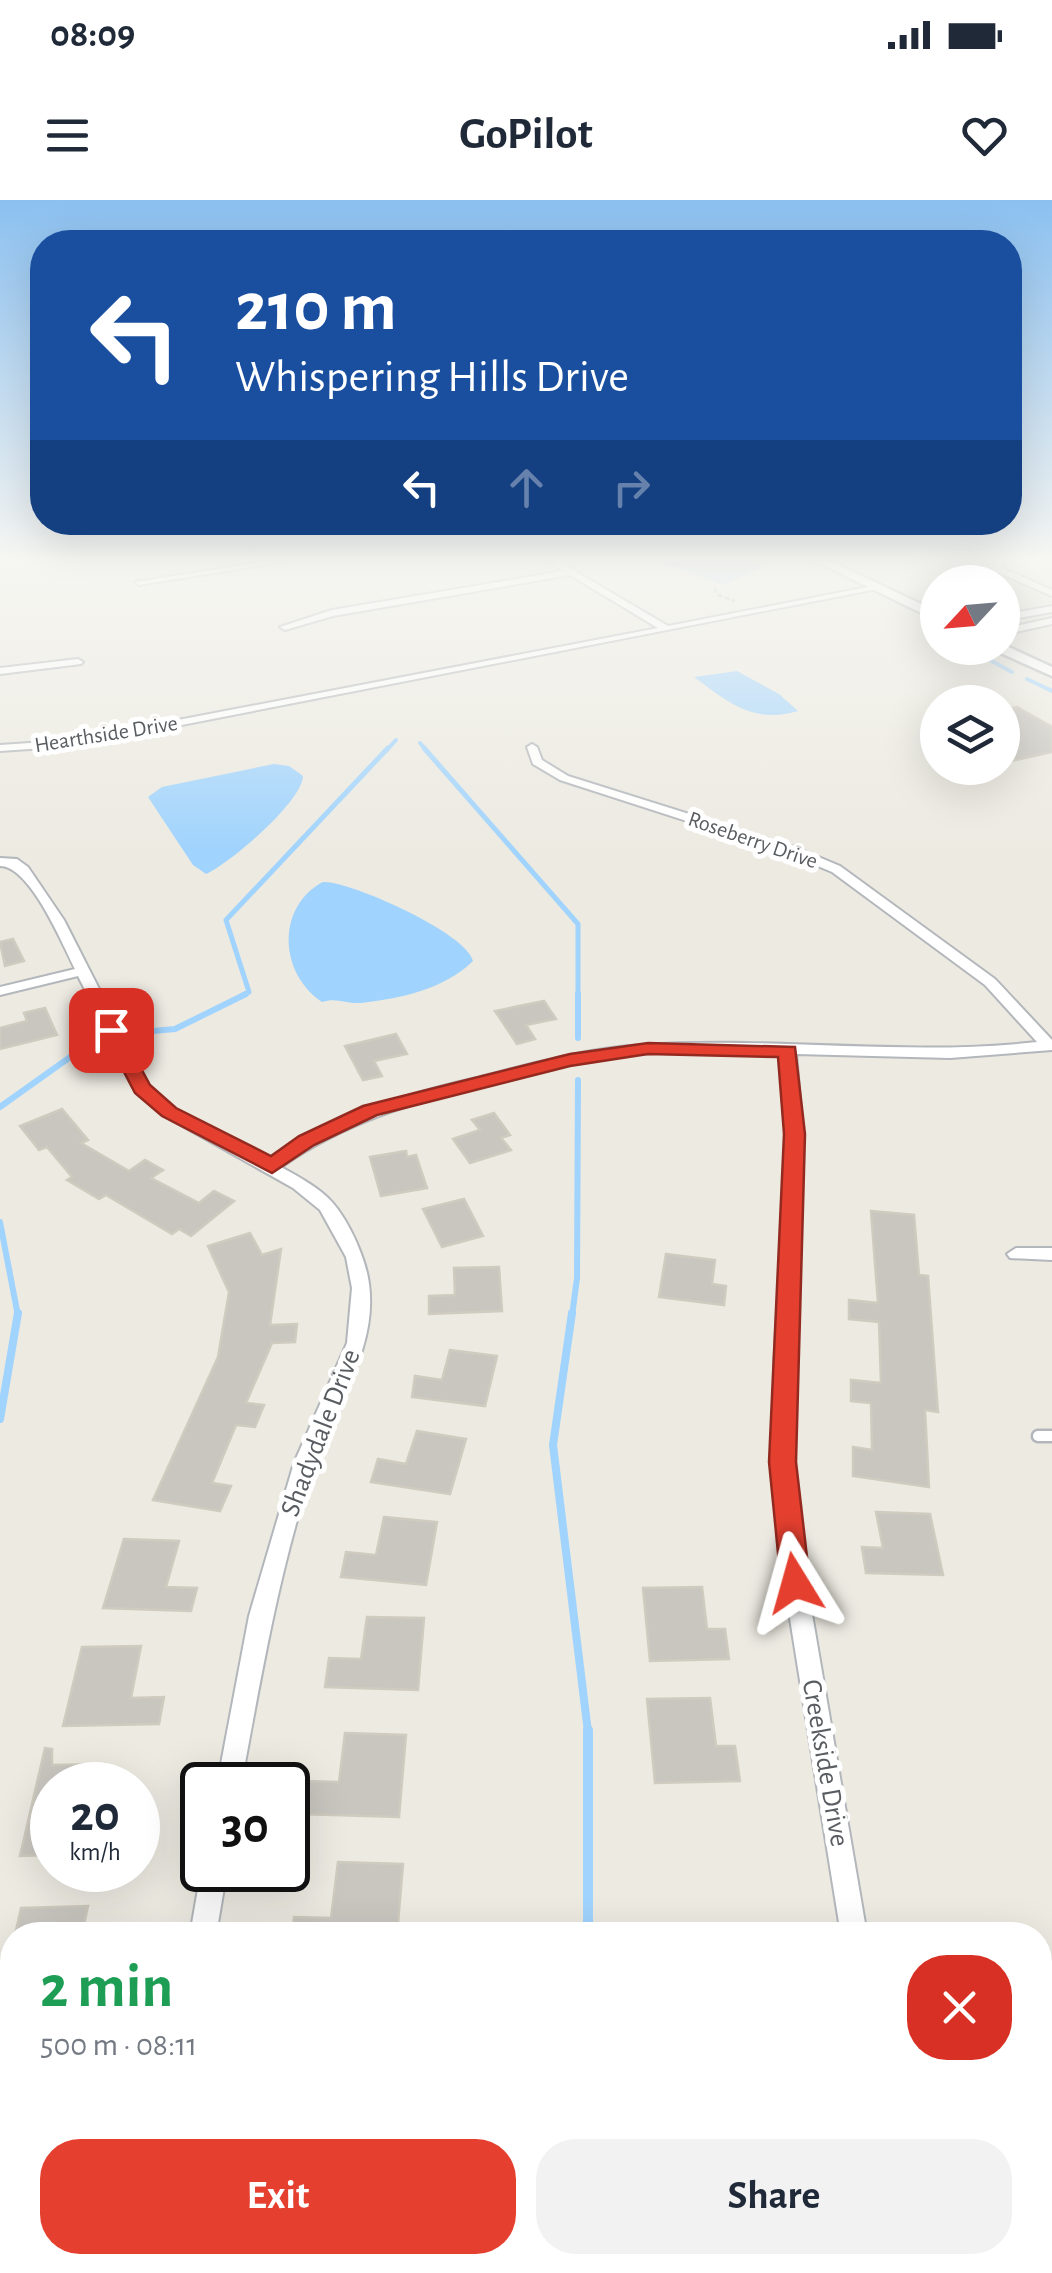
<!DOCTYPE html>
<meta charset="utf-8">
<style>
body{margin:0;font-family:"Alegreya Sans",sans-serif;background:#f2f2f3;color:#1f2937;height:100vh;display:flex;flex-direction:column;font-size:38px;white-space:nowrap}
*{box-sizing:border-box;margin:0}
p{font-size:32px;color:#747a83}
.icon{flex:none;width:55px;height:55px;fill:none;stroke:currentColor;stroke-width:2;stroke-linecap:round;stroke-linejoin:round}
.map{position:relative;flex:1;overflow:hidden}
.panel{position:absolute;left:0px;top:1722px;width:1052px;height:352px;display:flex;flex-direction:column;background:#fff;border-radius:40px 40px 0 0;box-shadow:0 10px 40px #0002}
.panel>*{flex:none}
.top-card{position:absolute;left:30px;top:30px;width:992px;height:305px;border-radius:40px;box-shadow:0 10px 40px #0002;background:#1a4fa0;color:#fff;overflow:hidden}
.needle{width:65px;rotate:244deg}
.fabs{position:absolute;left:920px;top:365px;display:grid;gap:20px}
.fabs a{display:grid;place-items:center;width:100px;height:100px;border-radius:50%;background:#fff;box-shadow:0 10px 40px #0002;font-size:50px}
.speed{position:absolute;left:30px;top:1562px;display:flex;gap:20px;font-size:50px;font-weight:700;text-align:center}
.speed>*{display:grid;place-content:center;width:130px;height:130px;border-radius:50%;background:#fff;box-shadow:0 10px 40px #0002;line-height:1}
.speed small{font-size:25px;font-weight:400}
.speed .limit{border:5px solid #111;border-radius:15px;background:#fff;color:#111}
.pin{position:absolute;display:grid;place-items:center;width:85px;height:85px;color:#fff;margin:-42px;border-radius:20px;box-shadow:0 5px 15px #0006}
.me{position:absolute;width:110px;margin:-55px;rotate:352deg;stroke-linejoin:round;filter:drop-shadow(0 0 8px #0008)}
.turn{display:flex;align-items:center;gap:35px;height:210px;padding:0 40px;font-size:45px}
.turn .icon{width:130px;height:130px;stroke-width:2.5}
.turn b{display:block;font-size:70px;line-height:85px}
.lanes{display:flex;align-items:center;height:95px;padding:0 40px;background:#0003;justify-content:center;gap:50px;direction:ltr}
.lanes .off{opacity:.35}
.round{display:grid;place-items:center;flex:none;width:105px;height:105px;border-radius:40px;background:#f2f2f3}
.head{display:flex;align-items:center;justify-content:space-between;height:170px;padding:0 40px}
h1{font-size:60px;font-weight:700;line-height:75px;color:#1e9e55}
.primary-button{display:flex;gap:20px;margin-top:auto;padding:20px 40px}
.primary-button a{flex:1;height:115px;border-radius:40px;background:#e43f2f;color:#fff;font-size:40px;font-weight:700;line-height:115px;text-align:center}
.primary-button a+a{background:#f2f2f3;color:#1f2937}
.status{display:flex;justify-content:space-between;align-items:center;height:70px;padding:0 50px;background:#fff;direction:ltr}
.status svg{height:28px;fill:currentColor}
header{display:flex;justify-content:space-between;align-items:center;height:130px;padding:0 40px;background:#fff;font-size:45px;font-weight:700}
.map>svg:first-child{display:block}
.water{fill:#a0d3fd}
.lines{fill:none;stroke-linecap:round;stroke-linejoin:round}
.stream-far4{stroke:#a0d3fd;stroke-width:4}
.stream-far3{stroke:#a0d3fd;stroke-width:5}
.stream-far2{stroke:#a0d3fd;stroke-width:6}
.stream-far1{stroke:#a0d3fd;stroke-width:8}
.stream{stroke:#a0d3fd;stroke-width:10}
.building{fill:#c9c6c0;stroke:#d0cbbf;stroke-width:2.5}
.lane-casing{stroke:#b3b7bb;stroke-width:15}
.street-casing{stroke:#b3b7bb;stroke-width:4}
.secondary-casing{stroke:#b4b8bd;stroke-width:5}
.path{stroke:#95c2a3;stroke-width:2.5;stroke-dasharray:5 2.5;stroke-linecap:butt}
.lane{stroke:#fff;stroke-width:10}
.street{fill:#fff;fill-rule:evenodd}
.secondary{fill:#fff;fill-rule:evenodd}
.route{fill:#e43f2f;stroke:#94291f;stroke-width:2.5}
.labels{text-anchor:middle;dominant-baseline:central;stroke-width:10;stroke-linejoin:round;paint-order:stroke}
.far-street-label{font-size:22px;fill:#595d61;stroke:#fff}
.street-label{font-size:28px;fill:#595d61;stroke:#fff}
</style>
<div class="status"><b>08:09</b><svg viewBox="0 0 49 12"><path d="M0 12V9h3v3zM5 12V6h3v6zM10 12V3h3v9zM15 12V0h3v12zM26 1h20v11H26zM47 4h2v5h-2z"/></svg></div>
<header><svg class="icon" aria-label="menu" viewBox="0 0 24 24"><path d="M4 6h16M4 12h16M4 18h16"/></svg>GoPilot<svg class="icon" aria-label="heart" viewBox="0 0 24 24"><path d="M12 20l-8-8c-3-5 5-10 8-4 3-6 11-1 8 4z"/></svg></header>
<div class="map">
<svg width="1052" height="2073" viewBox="0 0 1052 2073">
<rect width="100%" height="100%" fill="#eceae1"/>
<!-- water -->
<g class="water">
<polygon points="658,361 754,361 763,367 723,385"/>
<path d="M737 471 779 494 798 511C754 524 729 503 694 477Z"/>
<path d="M274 564 289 566 303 576C302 602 230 663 206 674L193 665 148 597 162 587Z"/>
<path d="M323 682C351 681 468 734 473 761 443 790 401 798 361 803 346 804 337 797 322 802 278 772 277 706 323 682Z"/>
</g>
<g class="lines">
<!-- stream-far4 -->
<g class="stream-far4">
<polyline points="968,448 1012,472"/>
<polyline points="1027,479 1052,491"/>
<polyline points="420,543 427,551"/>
<polyline points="386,551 396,540"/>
</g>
<!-- stream-far3 -->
<g class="stream-far3">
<polyline points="424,548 578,724 578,796"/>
<polyline points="241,796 249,792 226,720 388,548"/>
</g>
<!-- stream-far2 -->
<g class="stream-far2">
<polyline points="578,794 578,838"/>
<polyline points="142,832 175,829 246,794"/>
<polyline points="0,907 80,850"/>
<polyline points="0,1022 18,1116"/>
<polyline points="572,1116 577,1078 578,880"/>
</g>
<!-- stream-far1 -->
<g class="stream-far1">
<polyline points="572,1113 553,1245 588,1532"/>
<polyline points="0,1219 18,1113"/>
</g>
<!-- stream -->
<polyline class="stream" points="588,1735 588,1530"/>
</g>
<!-- building -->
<g class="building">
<polygon points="1017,507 1052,527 1052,552 1002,563 1002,510"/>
<polygon points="13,739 24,761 5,766 0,742"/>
<polygon points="544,801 556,819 526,825 535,839 517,844 495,811"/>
<polygon points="45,808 57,835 0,849 0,828 27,821 24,813"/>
<polygon points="396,834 407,854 374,861 382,876 363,880 345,846"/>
<polygon points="62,909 88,940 81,943 129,971 145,960 163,970 151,978 199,1003 214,991 234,1001 191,1036 179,1029 172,1034 106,995 99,999 67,980 72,977 47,947 39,950 20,926"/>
<polygon points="494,913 510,935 501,938 511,950 470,963 453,939 480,930 472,920"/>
<polygon points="406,951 407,957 416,955 427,988 381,996 370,957"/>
<polygon points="464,999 483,1036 442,1047 423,1009"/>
<polygon points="871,1011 914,1015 919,1075 928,1076 938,1212 925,1210 929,1287 853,1276 853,1247 872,1250 871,1203 851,1201 851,1180 881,1183 879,1122 849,1119 849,1100 878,1103"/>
<polygon points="250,1033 262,1055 281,1049 270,1125 297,1124 295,1142 272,1143 246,1203 264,1205 255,1227 236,1225 212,1283 231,1286 220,1311 153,1300 218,1157 229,1092 208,1046"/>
<polygon points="666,1054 715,1060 712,1084 726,1086 724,1105 659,1097"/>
<polygon points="499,1067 502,1111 429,1114 429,1096 455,1095 454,1068"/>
<polygon points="450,1150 497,1156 485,1206 412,1197 415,1176 442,1180"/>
<polygon points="417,1231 466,1239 450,1294 371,1282 378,1259 406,1264"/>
<polygon points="876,1312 930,1314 943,1375 866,1373 862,1347 883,1348"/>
<polygon points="384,1317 437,1322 426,1385 341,1377 346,1352 376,1355"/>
<polygon points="124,1339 179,1341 166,1387 197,1388 191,1411 103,1408"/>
<polygon points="702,1387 707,1429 725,1429 729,1459 650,1461 643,1388"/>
<polygon points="367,1417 424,1418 418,1490 325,1487 329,1458 361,1459"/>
<polygon points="141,1446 131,1498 164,1497 159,1524 63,1526 82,1447"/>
<polygon points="710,1498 716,1546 735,1546 740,1581 655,1583 647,1499"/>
<polygon points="345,1533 406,1535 399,1617 300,1614 305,1581 339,1582"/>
<polygon points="45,1548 52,1549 52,1565 105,1564 101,1585 52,1585 52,1655 20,1656"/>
<polygon points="338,1662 403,1664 397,1735 292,1735 294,1717 331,1718"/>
<polygon points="88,1706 82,1735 15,1735 21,1708"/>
</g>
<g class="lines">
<defs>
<polyline id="lane" points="1038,1236 1052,1236"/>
<g id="street">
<polygon points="269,361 288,361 139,385 135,382"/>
<polygon points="549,361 558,361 668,426 878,385 882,388 74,546 0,551 0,545 74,540 658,428 570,375 333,416 285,430 280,427 332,410 563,371"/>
<polygon points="996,361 1004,361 1000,367 1052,390 1052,396 992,370"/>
<polygon points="1052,406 1052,412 1002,421 1002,415"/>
<polygon points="1052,418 1052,424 1002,435 1002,429"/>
<polygon points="78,459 83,462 81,464 0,474 0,468"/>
<path d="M532 544 537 547 542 560 568 576 797 648 840 666 995 779 1052 840V850L950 858 796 854 803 935 794 1168 793 1262 800 1344 867 1735H841L778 1344 773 1262 774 1168 787 935 781 853C727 851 673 849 620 856 574 861 530 874 486 885 412 902 344 923 281 967 299 977 318 987 332 1002 349 1021 366 1059 369 1084 378 1149 334 1206 314 1265 279 1369 261 1477 241 1585H217L249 1416 294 1263 347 1143 352 1088 346 1057 320 1010 293 988 163 915 137 892 78 776 0 795V787L75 769C62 743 30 666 0 666V658L17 659 28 667 64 720 149 887 175 909 269 960C331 917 399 896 472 879 528 865 585 848 643 845 774 836 906 857 1037 842L985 785 832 672 789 654 560 580 533 564 527 547Z"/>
<polygon points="1016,1048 1052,1048 1052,1060 1010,1058 1007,1054"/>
<polygon points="202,1666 202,1670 227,1670 216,1735 190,1735"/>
<polygon points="154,2062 186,2062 184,2073 152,2073"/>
<polygon points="730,2062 857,2062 853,2073 725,2073"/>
<polygon points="894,2062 926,2062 928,2073 896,2073"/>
</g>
<g id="secondary">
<polygon points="815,361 830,361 938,412 938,421"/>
<polygon points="1002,444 1052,467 1052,476 996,451 995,448"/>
</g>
</defs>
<!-- lane casing -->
<use href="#lane" class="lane-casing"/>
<!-- street casing -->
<use href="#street" class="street-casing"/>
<!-- secondary casing -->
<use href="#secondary" class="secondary-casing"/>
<!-- path -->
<polyline class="path" points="714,388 718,395 735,401"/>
<!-- lane -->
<use href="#lane" class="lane"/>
<!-- street -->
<use href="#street" class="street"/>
<!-- secondary -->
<use href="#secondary" class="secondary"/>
</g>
<!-- sky -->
<linearGradient id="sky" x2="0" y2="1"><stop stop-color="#8bc0f0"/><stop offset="0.55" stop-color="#f6f6f2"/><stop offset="1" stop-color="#f6f6f2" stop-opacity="0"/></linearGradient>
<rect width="1052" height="651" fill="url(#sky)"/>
<!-- route -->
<polygon class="route" points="104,826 118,826 150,885 176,908 271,956 299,936 363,906 570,854 648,843 795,847 805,934 796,1262 810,1383 805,1392 795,1396 785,1392 781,1383 769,1262 784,934 778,857 648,854 570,866 377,915 314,945 272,973 162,916 135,893 102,830"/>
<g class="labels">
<!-- far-street labels -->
<g class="far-street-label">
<text transform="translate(106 534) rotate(-9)">Hearthside Drive</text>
<text transform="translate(753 640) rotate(19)">Roseberry Drive</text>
</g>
<!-- street labels -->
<g class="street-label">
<text transform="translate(321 1233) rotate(-69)">Shadydale Drive</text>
<text transform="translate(825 1563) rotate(80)">Creekside Drive</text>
</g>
</g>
</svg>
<div class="fabs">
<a><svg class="needle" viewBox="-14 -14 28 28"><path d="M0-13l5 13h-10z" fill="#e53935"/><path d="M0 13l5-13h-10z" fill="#747a83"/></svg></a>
<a><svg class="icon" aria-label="layers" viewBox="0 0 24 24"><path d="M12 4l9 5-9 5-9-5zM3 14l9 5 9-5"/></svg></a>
</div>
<div class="speed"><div>20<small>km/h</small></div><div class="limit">30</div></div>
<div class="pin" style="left:111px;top:830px;background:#d93025"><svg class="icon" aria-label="arrive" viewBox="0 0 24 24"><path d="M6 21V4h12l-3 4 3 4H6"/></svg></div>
<svg class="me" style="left:795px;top:1383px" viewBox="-20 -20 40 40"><path d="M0-17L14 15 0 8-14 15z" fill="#e43f2f" stroke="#fff" stroke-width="4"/></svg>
<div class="top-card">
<div class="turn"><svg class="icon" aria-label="left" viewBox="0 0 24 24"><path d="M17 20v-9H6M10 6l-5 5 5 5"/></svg><div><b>210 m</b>Whispering Hills Drive</div></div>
<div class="lanes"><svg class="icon" aria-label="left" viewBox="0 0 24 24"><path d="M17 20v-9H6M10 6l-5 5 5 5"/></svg><svg class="icon off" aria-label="ahead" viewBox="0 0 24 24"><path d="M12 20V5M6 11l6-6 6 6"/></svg><svg class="icon off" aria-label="right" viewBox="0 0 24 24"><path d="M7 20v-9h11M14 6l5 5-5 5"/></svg></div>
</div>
<section class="panel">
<div class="head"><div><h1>2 min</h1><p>500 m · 08:11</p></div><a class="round" style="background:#d93025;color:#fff"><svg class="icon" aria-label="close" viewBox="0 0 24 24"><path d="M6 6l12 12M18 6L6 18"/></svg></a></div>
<div class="primary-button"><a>Exit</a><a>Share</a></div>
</section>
</div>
